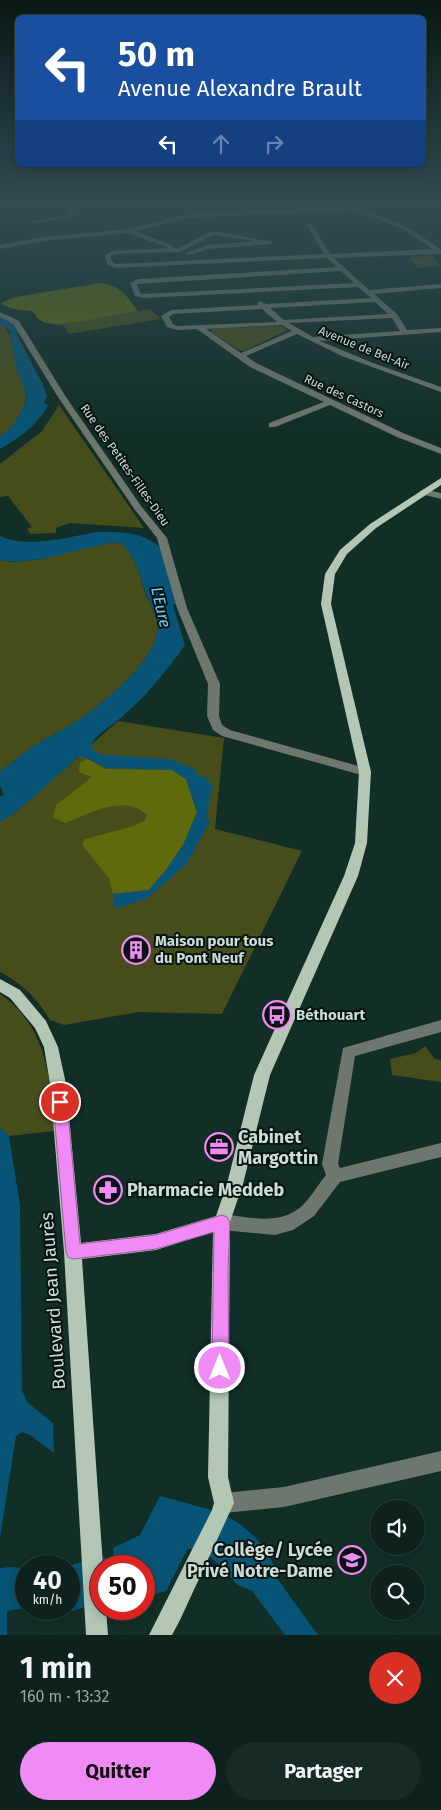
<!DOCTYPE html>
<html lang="fr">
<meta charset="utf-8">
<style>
body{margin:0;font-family:"Fira Sans",sans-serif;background:#162a26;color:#f1f3f6;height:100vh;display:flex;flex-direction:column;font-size:19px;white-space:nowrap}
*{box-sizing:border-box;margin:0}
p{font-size:16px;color:#9aa4a4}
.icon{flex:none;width:28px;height:28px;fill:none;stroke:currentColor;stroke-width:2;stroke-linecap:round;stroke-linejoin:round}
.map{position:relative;height:1635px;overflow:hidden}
.panel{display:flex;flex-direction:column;background:#0d221d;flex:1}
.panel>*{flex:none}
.guide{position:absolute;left:15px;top:15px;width:411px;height:152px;border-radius:8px;box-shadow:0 2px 12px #0003,0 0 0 1px #2d3f3b;background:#1a4fa0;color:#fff;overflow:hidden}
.buttons{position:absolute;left:370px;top:1500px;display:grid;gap:10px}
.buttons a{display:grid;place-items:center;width:55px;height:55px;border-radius:50%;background:#0d221d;box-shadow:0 2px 12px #0003,0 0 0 1px #2d3f3b;font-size:25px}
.speed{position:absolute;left:15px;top:1555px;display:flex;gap:10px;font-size:25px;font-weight:700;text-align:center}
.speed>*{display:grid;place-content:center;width:65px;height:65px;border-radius:50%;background:#0d221d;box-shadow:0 2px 12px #0003,0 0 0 1px #2d3f3b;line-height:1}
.speed small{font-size:12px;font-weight:400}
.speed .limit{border:8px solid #d22;background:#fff;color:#111}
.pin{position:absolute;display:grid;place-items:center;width:42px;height:42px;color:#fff;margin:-21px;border:2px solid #fff;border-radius:50%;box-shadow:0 1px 5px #0007}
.me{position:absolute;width:55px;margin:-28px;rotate:0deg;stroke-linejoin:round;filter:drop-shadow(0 0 4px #0008)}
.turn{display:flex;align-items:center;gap:18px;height:105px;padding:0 20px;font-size:22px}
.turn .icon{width:65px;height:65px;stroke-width:2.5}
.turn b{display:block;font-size:35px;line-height:42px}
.lanes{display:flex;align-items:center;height:48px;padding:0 20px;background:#0003;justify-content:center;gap:25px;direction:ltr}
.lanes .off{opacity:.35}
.round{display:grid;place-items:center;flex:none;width:52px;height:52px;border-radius:26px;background:#162a26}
.summary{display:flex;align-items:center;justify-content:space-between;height:85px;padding:0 20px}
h1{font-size:30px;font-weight:700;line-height:38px}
.cta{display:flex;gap:10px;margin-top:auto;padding:10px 20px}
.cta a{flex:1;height:58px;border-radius:30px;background:#f08bf6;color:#111;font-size:20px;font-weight:700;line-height:58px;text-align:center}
.cta a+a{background:#162a26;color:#f1f3f6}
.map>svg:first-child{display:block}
.green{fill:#464d1b}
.forest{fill:#60690b}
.water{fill:#075476}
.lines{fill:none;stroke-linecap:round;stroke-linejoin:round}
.river{fill:#075476;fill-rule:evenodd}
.minor{fill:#6e776e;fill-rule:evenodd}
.major{fill:#b4c6b4;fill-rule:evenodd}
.route{fill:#f08bf6;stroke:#9c5aa0}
.labels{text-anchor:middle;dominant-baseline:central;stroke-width:4;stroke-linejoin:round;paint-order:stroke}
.far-street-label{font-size:12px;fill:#ccddd8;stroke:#081411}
.poi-label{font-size:15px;font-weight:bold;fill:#ccddd8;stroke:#081411;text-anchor:start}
.water-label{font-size:16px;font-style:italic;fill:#73ccfe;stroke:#081411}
.near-poi-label{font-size:18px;font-weight:bold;fill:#ccddd8;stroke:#081411;text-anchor:start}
.near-street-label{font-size:18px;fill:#ccddd8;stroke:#081411}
</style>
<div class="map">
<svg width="441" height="1635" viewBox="0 0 441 1635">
<rect width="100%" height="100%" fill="#112e27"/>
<!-- green -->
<g class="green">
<polygon points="432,256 440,266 417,268 410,257"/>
<polygon points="150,309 161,319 69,334 64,326 55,325 55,323 70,323"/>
<polygon points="0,324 4,326 10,335 17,370 27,392 24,407 14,424 0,437"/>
<polygon points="279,326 285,328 286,331 244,351 237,349 211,332 212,329 220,328"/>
<polygon points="59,405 144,528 70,523 56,528 56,533 31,534 27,529 32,527 8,496 0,497 0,464 42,431"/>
<path d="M108 542 123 544C137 562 137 568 144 589 147 600 156 613 157 624 163 657 96 710 71 725 61 731 50 736 40 742 26 750 14 762 0 771V560L12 562 37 560Z"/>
<path d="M118 721 224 738 215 829 302 851 222 1014 139 1012 64 1025 50 1020C36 997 24 985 0 972V822L17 811Z"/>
<path d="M0 994C47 1026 50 1079 55 1131L9 1136 0 1128Z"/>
<polygon points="425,1046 435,1059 441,1060 441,1082 392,1075 390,1059 416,1053"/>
</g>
<!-- forest -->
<g class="forest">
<path d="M101 283C121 286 126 295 138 311 118 314 64 327 47 323 40 322 36 316 32 311 22 310 8 310 1 303L15 297Z"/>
<path d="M87 759 106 769 172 770 186 779 197 812 184 843 166 870 149 890 113 894 109 878 82 845 85 839 134 826 145 820 147 815C124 793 90 814 65 823L53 817 56 805 92 777 79 772 80 763Z"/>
</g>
<!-- water -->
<g class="water">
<path d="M0 317 13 324 18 333H16L44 387 47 397 44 402 48 406C34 427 23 436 0 449V437L14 424 24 407 27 396 17 370 9 329 0 326Z"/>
<path d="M97 532C121 532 144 531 163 550L177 604 173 605 185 645C165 673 144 699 117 721 108 728 93 736 91 748L99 754 107 755 170 759 195 769 197 775 210 779 208 783 213 784 206 818 211 820 186 865 146 899 115 909 113 894 149 890 166 870 184 843 197 812 186 779 172 770 106 768 84 757H77L65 769 17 811 0 822V797L4 794 0 786V771C14 762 26 750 40 742 50 736 61 731 71 725 96 710 163 657 157 624 155 613 148 600 144 588 137 568 137 562 123 544 112 541 107 544 97 546 68 552 27 566 0 560V536C29 549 67 537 97 532Z"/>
<polygon points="0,1128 9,1136 20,1205 22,1390 27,1402 53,1423 54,1453 30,1435 22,1432 16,1436 0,1538"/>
<polygon points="160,1496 208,1509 166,1591 144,1597 144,1566 114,1566 113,1548 140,1535"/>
<polygon points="239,1523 250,1536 247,1537 318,1635 285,1635 237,1571 217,1558"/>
<polygon points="10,1567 26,1568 26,1608 7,1611 7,1635 0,1635 0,1568"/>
</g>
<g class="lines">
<!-- river -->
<path class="river" d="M176 1505C219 1504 258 1528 275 1568L268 1584 252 1591 236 1584 226 1571 207 1554 199 1550 187 1549 170 1575 144 1586V1566H101V1602L69 1612 61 1609H69V1566L101 1556 115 1562 120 1550 139 1542 160 1511Z"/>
<!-- minor -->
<g class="minor">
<path d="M53 203C62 202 69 208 77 208 86 208 95 202 105 203L78 211 71 217 30 224V222L67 215 72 211Z"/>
<path d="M375 203H383L363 209 407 227 441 249V254L334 258 369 290 441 284V288L374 294 397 314 407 330 441 328V332L320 341 373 363 441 387V392L342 356 297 334 246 356 256 363 403 433 441 448V454L397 437 330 405 275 427H269V423L324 402 250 367 197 329 177 330 167 327 161 316 171 310 258 305 257 303 260 301 266 304 371 298 358 287 144 298 135 296 130 283 138 279 337 267 327 258 115 268 107 264 105 255 113 251 169 248 128 233 44 241 0 249V245L44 237 129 229 188 214 339 207 367 205ZM355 210 403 229 433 249 330 254 313 225 310 223 307 225 324 254 116 264 112 262 111 256 116 254 180 252 213 235 255 241 209 245 185 253 188 255 209 249 271 244 274 242 212 231 179 248H173V246L135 231 188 218ZM341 271 354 283 144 294 140 293 137 284ZM375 302 388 314 284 320 270 308ZM262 309 277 322 178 326 173 324 169 317 173 314ZM392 318 400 331 313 337 289 323ZM282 325 292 331 241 353 206 329Z"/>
<polygon points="0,312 19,321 66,397 141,506 167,538 187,608 220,684 219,716 222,725 230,730 369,769 371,772 369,775 365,776 222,736 213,730 207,716 208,684 177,608 157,538 135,510 58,397 13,324 0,317"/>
<polygon points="424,489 441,493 441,499 421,494 419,492"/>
<path d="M441 1020V1032L355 1056 338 1164 340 1168 441 1143V1157L340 1182 314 1216 293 1230 275 1235 222 1230 216 1227 214 1222 216 1217 222 1214C249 1217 280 1226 302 1206 311 1197 318 1185 326 1175L322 1164 343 1048Z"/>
<polygon points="441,1451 441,1471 284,1507 224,1513 217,1510 214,1503 217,1496 224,1493 284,1487"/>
</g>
<!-- major -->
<polygon class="major" points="441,478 441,485 376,528 347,554 335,574 331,604 371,772 367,843 358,876 270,1075 243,1184 230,1222 228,1477 234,1503 180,1620 172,1635 149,1635 212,1510 214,1503 208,1477 213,1232 156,1250 82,1259 103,1566 101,1566 101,1609 106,1609 108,1635 86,1635 64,1252 50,1084 44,1047 35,1028 10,998 0,992 0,979 20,990 46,1021 58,1047 66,1084 81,1243 156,1234 216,1216 227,1184 254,1075 344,876 355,843 359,772 321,604 325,574 340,550 370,524"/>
</g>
<!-- sky -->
<linearGradient id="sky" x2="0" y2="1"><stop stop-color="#091915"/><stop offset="0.47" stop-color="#324c52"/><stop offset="1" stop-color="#324c52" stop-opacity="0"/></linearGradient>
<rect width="441" height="432" fill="url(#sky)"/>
<!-- route -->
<polygon class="route" points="60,1096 65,1098 67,1102 80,1244 156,1235 222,1215 227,1217 230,1222 228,1270 229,1368 226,1374 220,1376 214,1374 212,1368 214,1232 156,1249 73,1259 68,1257 66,1252 53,1102 55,1098"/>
<!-- icons -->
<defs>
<symbol id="building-ring" viewBox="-11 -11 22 22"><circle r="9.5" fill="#081411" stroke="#f08bf6" stroke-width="1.5"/><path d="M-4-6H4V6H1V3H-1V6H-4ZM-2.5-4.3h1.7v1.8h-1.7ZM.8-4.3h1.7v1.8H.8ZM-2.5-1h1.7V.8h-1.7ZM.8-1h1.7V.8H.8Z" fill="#f08bf6"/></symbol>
<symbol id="bus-ring" viewBox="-11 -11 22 22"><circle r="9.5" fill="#081411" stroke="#f08bf6" stroke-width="1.5"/><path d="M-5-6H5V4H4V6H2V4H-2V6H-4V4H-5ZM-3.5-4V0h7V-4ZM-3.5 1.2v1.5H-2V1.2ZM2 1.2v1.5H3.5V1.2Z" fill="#f08bf6"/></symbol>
<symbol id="office-ring" viewBox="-11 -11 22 22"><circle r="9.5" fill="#081411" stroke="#f08bf6" stroke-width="1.5"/><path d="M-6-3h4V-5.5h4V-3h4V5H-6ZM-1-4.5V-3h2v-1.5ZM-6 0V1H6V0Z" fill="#f08bf6"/></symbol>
<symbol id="pharmacy-ring" viewBox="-11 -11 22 22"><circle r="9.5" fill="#081411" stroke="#f08bf6" stroke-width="1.5"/><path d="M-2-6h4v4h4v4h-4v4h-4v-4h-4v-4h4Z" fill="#f08bf6"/></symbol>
<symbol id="school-ring" viewBox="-11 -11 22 22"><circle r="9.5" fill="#081411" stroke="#f08bf6" stroke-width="1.5"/><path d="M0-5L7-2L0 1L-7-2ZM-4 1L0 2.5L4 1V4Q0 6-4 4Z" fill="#f08bf6"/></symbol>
</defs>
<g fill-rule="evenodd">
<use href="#building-ring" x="120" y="934" width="32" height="32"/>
<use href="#bus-ring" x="261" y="999" width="32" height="32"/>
<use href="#office-ring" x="203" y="1131" width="32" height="32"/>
<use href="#pharmacy-ring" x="92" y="1174" width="32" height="32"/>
<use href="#school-ring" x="336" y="1544" width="32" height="32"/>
</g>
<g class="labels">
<!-- far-street labels -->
<g class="far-street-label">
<text transform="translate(364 348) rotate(22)">Avenue de Bel-Air</text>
<text transform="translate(344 396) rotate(25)">Rue des Castors</text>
<text transform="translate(125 465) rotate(55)">Rue des Petites-Filles-Dieu</text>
</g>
<!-- poi labels -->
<g class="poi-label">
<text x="155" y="941">Maison pour tous<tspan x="155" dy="17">du Pont Neuf</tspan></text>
<text x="296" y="1015">Béthouart</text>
</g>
<!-- water labels -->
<g class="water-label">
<text transform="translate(161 607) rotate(77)">L'Eure</text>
</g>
<!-- near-poi labels -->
<g class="near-poi-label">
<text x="238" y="1137">Cabinet<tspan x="238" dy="21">Margottin</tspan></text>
<text x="127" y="1190">Pharmacie Meddeb</text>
<text x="333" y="1550" text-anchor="end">Collège/ Lycée<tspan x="333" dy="21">Privé Notre-Dame</tspan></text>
</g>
<!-- near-street labels -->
<g class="near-street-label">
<text transform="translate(53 1301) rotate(-94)">Boulevard Jean Jaurès</text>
</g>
</g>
</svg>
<div class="buttons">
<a><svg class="icon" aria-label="sound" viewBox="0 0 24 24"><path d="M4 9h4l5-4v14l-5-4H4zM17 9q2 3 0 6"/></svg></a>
<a><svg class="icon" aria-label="search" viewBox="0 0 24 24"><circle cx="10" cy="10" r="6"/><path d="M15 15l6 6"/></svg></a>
</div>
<div class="speed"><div>40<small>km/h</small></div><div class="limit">50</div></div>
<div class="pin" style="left:60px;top:1102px;background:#d93025"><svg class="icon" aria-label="arrive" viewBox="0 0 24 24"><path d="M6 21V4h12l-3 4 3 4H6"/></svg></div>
<svg class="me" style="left:220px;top:1368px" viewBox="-20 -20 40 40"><circle r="17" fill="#f08bf6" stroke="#fff" stroke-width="3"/><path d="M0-11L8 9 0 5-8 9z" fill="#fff"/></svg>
<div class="guide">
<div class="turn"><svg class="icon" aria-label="left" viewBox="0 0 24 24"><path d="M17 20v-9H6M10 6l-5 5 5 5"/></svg><div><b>50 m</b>Avenue Alexandre Brault</div></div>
<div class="lanes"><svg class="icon" aria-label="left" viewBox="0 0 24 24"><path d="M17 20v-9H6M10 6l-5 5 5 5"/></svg><svg class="icon off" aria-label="ahead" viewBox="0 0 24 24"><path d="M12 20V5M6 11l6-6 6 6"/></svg><svg class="icon off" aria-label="right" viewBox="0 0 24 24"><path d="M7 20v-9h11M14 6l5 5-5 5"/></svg></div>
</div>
</div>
<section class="panel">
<div class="summary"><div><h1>1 min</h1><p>160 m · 13:32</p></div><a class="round" style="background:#d93025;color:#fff"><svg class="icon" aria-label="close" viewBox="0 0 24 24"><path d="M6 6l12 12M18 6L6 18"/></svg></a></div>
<div class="cta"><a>Quitter</a><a>Partager</a></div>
</section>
